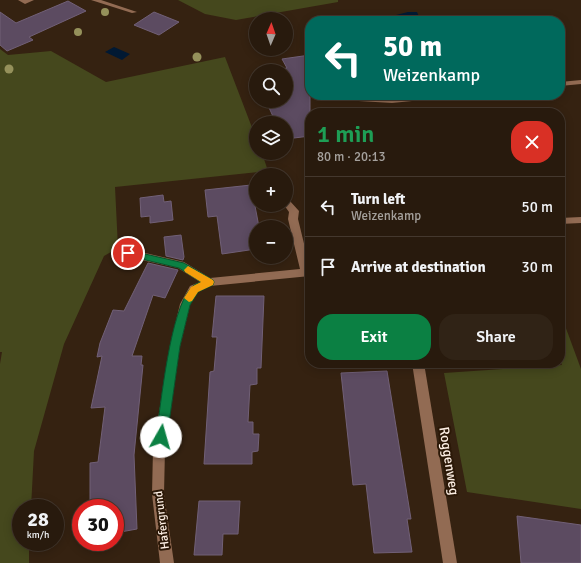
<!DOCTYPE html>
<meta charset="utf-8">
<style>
body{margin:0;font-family:Signika,sans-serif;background:#302316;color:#f1f3f6;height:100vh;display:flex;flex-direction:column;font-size:15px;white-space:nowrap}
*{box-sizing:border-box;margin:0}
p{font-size:13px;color:#a5a19d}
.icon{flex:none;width:22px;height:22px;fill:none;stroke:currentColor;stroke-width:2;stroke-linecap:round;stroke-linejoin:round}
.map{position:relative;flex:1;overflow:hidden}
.drawer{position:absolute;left:305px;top:108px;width:260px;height:260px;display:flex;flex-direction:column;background:#281a0d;border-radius:16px;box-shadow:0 2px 10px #0003,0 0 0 1px #44382e}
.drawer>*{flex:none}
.banner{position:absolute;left:305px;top:16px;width:260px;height:84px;border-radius:16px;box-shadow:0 2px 10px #0003,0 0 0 1px #44382e;background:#00695c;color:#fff;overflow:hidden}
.needle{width:26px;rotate:2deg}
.buttons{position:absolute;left:249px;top:12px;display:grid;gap:8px}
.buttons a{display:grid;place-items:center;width:44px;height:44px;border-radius:50%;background:#281a0d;box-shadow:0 2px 10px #0003,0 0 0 1px #44382e;font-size:20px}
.speed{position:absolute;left:12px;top:499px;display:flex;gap:8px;font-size:20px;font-weight:700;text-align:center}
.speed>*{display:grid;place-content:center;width:52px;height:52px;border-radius:50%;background:#281a0d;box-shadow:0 2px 10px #0003,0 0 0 1px #44382e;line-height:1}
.speed small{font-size:10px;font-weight:400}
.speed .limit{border:6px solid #d22;background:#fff;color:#111}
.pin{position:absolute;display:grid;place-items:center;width:34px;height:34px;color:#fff;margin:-17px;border:2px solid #fff;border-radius:50%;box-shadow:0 1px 4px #0007}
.me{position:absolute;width:44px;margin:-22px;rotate:7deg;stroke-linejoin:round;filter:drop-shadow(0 0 3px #0008)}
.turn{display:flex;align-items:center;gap:14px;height:84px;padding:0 12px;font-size:18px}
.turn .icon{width:52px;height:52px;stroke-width:2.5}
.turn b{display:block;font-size:28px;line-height:34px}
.round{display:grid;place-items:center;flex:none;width:42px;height:42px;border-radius:16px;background:#302316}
.overview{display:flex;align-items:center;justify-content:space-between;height:68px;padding:0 12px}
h1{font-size:24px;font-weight:600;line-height:30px;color:#1e9e55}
.cta{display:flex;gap:8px;margin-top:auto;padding:8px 12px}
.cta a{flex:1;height:46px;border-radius:16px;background:#0b8043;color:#fff;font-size:16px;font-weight:600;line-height:46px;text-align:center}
.cta a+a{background:#302316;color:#f1f3f6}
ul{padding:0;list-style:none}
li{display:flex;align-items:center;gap:12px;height:60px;padding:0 12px;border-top:1px solid #44382e}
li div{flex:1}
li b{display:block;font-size:15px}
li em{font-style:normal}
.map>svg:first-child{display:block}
.green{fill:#45481d}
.water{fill:#011933}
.building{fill:#5c4b61;stroke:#716077}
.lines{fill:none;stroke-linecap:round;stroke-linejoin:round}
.minor{fill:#926b53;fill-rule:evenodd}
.tree{fill:#95915b}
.route{fill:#0b8043;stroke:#07532c}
.slow{fill:#f59e0b}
.labels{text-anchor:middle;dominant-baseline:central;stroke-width:4;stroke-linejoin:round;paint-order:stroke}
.street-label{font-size:12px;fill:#fceee3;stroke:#2b1807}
.near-street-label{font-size:14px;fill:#fceee3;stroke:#2b1807}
</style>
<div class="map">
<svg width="581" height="563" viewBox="0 0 581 563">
<rect width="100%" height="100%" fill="#352211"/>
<!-- green -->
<g class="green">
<polygon points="178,0 338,0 338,2 236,20 205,14"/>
<polygon points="0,49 8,55 51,51 106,82 225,57 256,138 256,153 262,153 268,171 115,187 118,248 104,256 64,344 34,451 31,508 21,508 21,542 29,542 29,563 0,563 0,364 2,352 0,352"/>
<polygon points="560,312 581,369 581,509 467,492 444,373 562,365 560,360"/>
</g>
<!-- water -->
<g class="water">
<polygon points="408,12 417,12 421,21 364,21 372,15 392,16"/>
<polygon points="114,47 130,54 122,60 105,52"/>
</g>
<!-- building -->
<g class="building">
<polygon points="68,1 86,11 29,37 33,40 7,51 0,45 0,12 16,23"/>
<polygon points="154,12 179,22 159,35 134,25"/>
<polygon points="310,55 310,136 286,139 286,123 276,123 266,101 286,101 286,71 271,71 287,68 282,59"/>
<polygon points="251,185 259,227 256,227 256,249 222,254 217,216 208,217 205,190"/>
<polygon points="163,195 164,202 171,201 173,220 150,223 150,216 141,217 140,198"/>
<polygon points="181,235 184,257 183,260 166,256 164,237"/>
<polygon points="148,263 178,270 165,298 153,295 132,356 142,356 141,365 143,365 134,455 137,529 115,533 115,508 90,508 90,463 98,462 105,407 91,408 102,356 97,357 100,343 113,310 124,311"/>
<polygon points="216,296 264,296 261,368 257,368 257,384 250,385 248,422 253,422 253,434 259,434 258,451 252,452 252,464 204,464 210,372 214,371 217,337 212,337"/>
<polygon points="387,371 411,519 407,519 412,552 374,553 366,484 353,485 341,373"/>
<polygon points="199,501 240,501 238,534 223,534 222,555 194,555"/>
<polygon points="517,516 581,525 581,563 521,563"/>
</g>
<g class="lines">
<!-- minor -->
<g class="minor">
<polygon points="18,0 34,0 25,4"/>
<polygon points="91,0 101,0 137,12 132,13"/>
<polygon points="581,80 581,84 560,86 560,82"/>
<polygon points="429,95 456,95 452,97 392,103 342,100 338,98 342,96 392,99"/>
<polygon points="286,199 289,200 299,211 298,219 310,268 310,276 210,286 198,292 190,305 180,346 165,449 164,494 174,563 160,563 152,494 153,449 170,346 180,304 190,286 200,282 178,268 128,257 123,253 128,249 184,262 210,278 300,269 288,219 289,212 284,205 286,205"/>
<polygon points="581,217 581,223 560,224 560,218"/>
<polygon points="412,363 424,363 457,563 443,563"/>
</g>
</g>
<!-- trees -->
<g class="tree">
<circle cx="105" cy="12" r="4"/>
<circle cx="78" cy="32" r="4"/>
<circle cx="197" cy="57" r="4.5"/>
<circle cx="9" cy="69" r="4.5"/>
</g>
<!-- route -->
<path class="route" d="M128 250 184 263 213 280 214 282 213 285 198 292 190 305 180 346 167 437 165 440 161 442 157 440 156 437C161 404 170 310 191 288 193 285 198 283 201 282L179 268 125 255 124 253 125 251Z"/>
<!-- slow -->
<polygon class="slow" points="188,266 213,280 214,282 213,285 198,292 192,301 189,302 184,298 191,287 201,282 185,272 184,270"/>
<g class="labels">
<!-- street labels -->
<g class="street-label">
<text transform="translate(162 520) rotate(-97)">Hafergrund</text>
</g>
<!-- near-street labels -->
<g class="near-street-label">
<text transform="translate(449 461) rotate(81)">Roggenweg</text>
</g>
</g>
</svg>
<div class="buttons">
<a><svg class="needle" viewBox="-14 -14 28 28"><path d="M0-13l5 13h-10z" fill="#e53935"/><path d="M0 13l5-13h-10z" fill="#a5a19d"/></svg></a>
<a><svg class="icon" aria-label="search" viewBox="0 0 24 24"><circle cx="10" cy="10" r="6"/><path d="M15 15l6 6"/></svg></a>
<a><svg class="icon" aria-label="layers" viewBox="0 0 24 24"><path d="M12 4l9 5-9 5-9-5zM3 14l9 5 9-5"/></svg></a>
<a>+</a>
<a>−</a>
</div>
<div class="speed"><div>28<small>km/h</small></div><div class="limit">30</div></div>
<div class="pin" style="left:128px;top:253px;background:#d93025"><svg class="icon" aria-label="arrive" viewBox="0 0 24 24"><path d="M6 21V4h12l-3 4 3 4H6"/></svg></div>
<svg class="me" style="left:161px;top:437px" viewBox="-20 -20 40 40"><circle r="19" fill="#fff"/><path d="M0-13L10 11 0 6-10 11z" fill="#0b8043"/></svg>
<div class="banner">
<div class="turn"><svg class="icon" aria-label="left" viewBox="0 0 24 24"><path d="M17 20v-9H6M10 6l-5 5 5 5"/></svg><div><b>50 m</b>Weizenkamp</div></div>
</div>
<section class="drawer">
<div class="overview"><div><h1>1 min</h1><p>80 m · 20:13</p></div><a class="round" style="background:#d93025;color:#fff"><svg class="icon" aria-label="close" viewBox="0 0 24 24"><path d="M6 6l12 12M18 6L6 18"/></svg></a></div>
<ul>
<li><svg class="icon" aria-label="left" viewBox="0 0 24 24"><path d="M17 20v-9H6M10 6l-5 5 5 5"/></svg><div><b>Turn left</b><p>Weizenkamp</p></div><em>50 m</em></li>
<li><svg class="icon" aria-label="arrive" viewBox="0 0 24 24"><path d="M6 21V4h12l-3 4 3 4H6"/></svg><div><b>Arrive at destination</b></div><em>30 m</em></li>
</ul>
<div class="cta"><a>Exit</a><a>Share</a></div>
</section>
</div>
